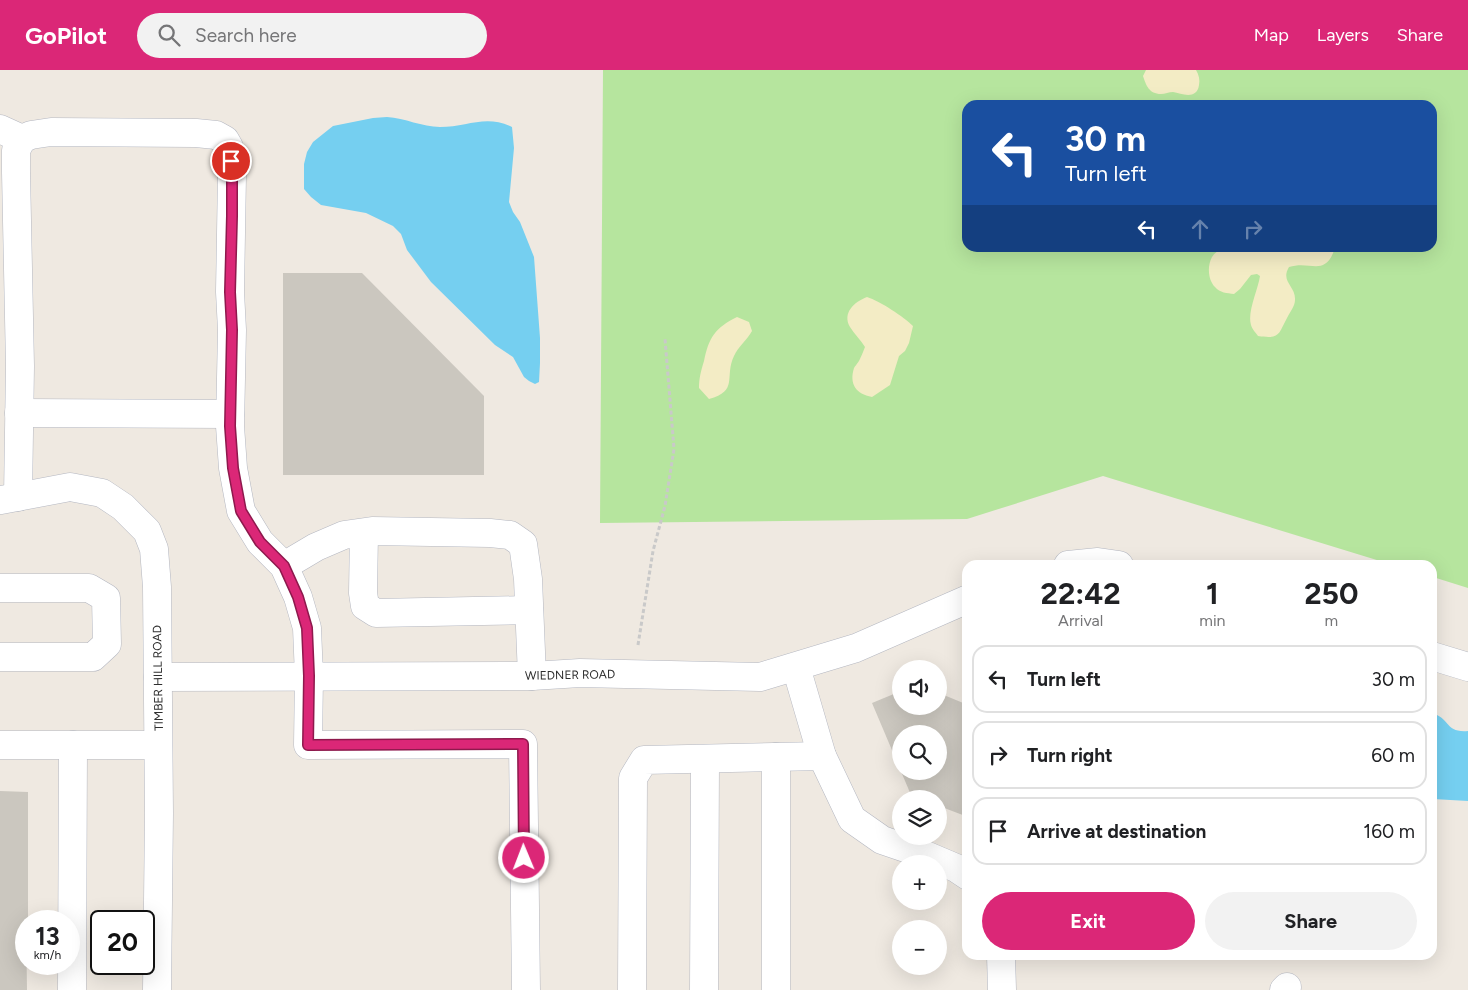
<!DOCTYPE html>
<meta charset="utf-8">
<style>
body{margin:0;font-family:Figtree,sans-serif;background:#f2f2f2;color:#202124;height:100vh;display:flex;flex-direction:column;font-size:19px;white-space:nowrap}
*{box-sizing:border-box;margin:0}
p{font-size:16px;color:#757577}
.icon{flex:none;width:28px;height:28px;fill:none;stroke:currentColor;stroke-width:2;stroke-linecap:round;stroke-linejoin:round}
.map{position:relative;flex:1;overflow:hidden}
.sheet{position:absolute;left:962px;top:490px;width:475px;height:400px;display:flex;flex-direction:column;background:#fff;border-radius:15px;box-shadow:0 5px 20px #0002}
.sheet>*{flex:none}
.guide{position:absolute;left:962px;top:30px;width:475px;height:152px;border-radius:15px;box-shadow:0 5px 20px #0002;background:#1a4fa0;color:#fff;overflow:hidden}
.controls{position:absolute;left:892px;top:590px;display:grid;gap:10px}
.controls a{display:grid;place-items:center;width:55px;height:55px;border-radius:50%;background:#fff;box-shadow:0 5px 20px #0002;font-size:25px}
.speed{position:absolute;left:15px;top:840px;display:flex;gap:10px;font-size:25px;font-weight:700;text-align:center}
.speed>*{display:grid;place-content:center;width:65px;height:65px;border-radius:50%;background:#fff;box-shadow:0 5px 20px #0002;line-height:1}
.speed small{font-size:12px;font-weight:400}
.speed .limit{border:2px solid #111;border-radius:8px;background:#fff;color:#111}
.pin{position:absolute;display:grid;place-items:center;width:42px;height:42px;color:#fff;margin:-21px;border:2px solid #fff;border-radius:50%;box-shadow:0 1px 5px #0007}
.me{position:absolute;width:55px;margin:-28px;rotate:359deg;stroke-linejoin:round;filter:drop-shadow(0 0 4px #0008)}
.turn{display:flex;align-items:center;gap:18px;height:105px;padding:0 20px;font-size:22px}
.turn .icon{width:65px;height:65px;stroke-width:2.5}
.turn b{display:block;font-size:35px;line-height:42px}
.lanes{display:flex;align-items:center;height:48px;padding:0 20px;background:#0003;justify-content:center;gap:25px;direction:ltr}
.lanes .off{opacity:.35}
.eta{display:flex;justify-content:space-evenly;align-items:center;height:85px;text-align:center}
.eta b{font-size:30px;font-weight:700;line-height:35px}
.button{display:flex;gap:10px;margin-top:auto;padding:10px 20px}
.button a{flex:1;height:58px;border-radius:30px;background:#db2777;color:#fff;font-size:20px;font-weight:700;line-height:58px;text-align:center}
.button a+a{background:#f2f2f2;color:#202124}
ul{padding:0;list-style:none}
li{display:flex;align-items:center;gap:15px;height:68px;margin:0 10px 8px;padding:0 10px;border:2px solid #e0e0e0;border-radius:15px}
li div{flex:1}
li b{display:block;font-size:19px}
li em{font-style:normal}
header{display:flex;align-items:center;gap:30px;box-sizing:border-box;height:70px;padding:0 25px;background:#db2777;color:#fff}
header strong{font-size:24px}
nav{display:flex;gap:28px;margin-inline-start:auto;font-size:18px}
.search{width:350px;height:45px;background:#f2f2f2;display:flex;align-items:center;gap:12px;box-sizing:border-box;padding:0 18px;border-radius:28px;color:#757577;font-size:19px}
.map>svg:first-child{display:block}
.green{fill:#b6e59e;fill-rule:evenodd}
.sand{fill:#f3ecc5}
.water{fill:#75cff0}
.building{fill:#cbc7bf;fill-rule:evenodd}
.lines{fill:none;stroke-linecap:round;stroke-linejoin:round}
.minor-casing{stroke:#b4b7c1;stroke-width:29}
.path{stroke:#c9c9c9;stroke-width:3;stroke-dasharray:4 2.5;stroke-linecap:butt}
.minor{stroke:#fff;stroke-width:28}
.route-casing{stroke:#8e194d;stroke-width:12}
.route{stroke:#db2777;stroke-width:9}
.labels{text-anchor:middle;dominant-baseline:central;stroke-width:4;stroke-linejoin:round;paint-order:stroke}
.street-label{font-size:12px;fill:#2e2e2e;stroke:#fff}
</style>
<header>
<strong>GoPilot</strong>
<div class="search"><svg class="icon" aria-label="search" viewBox="0 0 24 24"><circle cx="10" cy="10" r="6"/><path d="M15 15l6 6"/></svg>Search here</div>
<nav><a>Map</a><a>Layers</a><a>Share</a></nav>
</header>
<div class="map">
<svg width="1468" height="920" viewBox="0 0 1468 920">
<rect width="100%" height="100%" fill="#efe9e1"/>
<!-- green -->
<path class="green" d="M603 0H1468V518L1433 507 1432 495H1393L1103 406 967 449 600 453ZM968 35H1432V178H968Z"/>
<!-- sand -->
<g class="sand">
<path d="M1146 0H1196C1199 5 1200 10 1199 15 1197 30 1182 24 1173 22 1169 22 1165 24 1161 24 1149 24 1146 15 1143 6Z"/>
<path d="M1225 178H1335C1325 208 1311 190 1289 197 1280 212 1296 216 1295 230 1295 236 1290 242 1287 248 1278 265 1280 269 1258 266 1256 263 1252 259 1251 255 1247 242 1258 220 1260 206L1257 204 1251 205 1240 219 1234 224C1227 223 1220 223 1215 217 1208 210 1207 196 1212 187 1215 182 1220 180 1225 178Z"/>
<path d="M867 227C880 231 904 247 913 256L909 273 905 281 899 286 890 315 872 327C856 324 849 314 854 298 855 296 857 294 859 291 861 287 863 282 865 277 861 270 854 264 850 257 842 243 854 232 867 227Z"/>
<path d="M737 247 749 252 752 261C747 270 738 277 734 286 724 307 739 321 709 329L699 318C699 308 701 301 704 291 709 267 715 258 737 247Z"/>
</g>
<!-- water -->
<g class="water">
<path d="M387 47C405 48 422 57 440 57 467 57 486 44 512 57L514 78 509 132 513 142 520 152 534 187 540 268V293L539 312 535 314 529 311 524 307 513 287 495 275 431 212 407 180 401 164 393 156 366 143 321 135 311 127 304 119V94L307 82 313 72 333 56 373 48Z"/>
<path d="M1432 643C1450 648 1445 663 1468 661V731L1433 729Z"/>
</g>
<!-- building -->
<g class="building">
<polygon points="283,203 362,203 484,326 484,405 283,405"/>
<path d="M901 621V636H939V623L968 635V747L939 736V729H920L911 725 872 633ZM901 664H939V701H901Z"/>
<polygon points="0,721 28,722 28,851 26,851 27,920 0,920"/>
</g>
<g class="lines">
<defs>
<g id="minor">
<polyline points="0,59 22,69"/>
<polyline points="19,343 230,344"/>
<polyline points="18,427 20,296 16,102 16,80 22,69 31,65 51,62 196,63 216,65 225,70 229,77 232,105 230,222 232,260 230,356 233,398 241,441 260,472 284,496 298,527 307,558 309,606 308,675 523,674 526,920"/>
<polyline points="1,430 70,417 102,423 123,437 147,461 154,479 157,517 159,743 157,920"/>
<polyline points="364,463 363,523 365,536 376,543 529,540"/>
<polyline points="1068,495 1098,492 1119,495"/>
<polyline points="284,496 316,477 344,465 372,461 490,463 510,465 523,474 528,509 532,606"/>
<polyline points="0,518 89,518 106,528 107,574 93,587 0,587"/>
<polyline points="1432,586 1468,597"/>
<polyline points="796,597 822,686"/>
<polyline points="158,607 532,606 580,603 760,607 856,578 968,529"/>
<polyline points="0,675 158,675"/>
<polyline points="1001,885 1002,920"/>
<polyline points="72,920 73,675"/>
<polyline points="632,920 633,708 644,690 822,686 852,749 882,770 923,784 956,798 968,806"/>
<polyline points="704,920 705,689"/>
<polyline points="776,920 776,687"/>
<polyline points="1284,920 1287,917"/>
</g>
</defs>
<!-- minor casing -->
<use href="#minor" class="minor-casing"/>
<!-- path -->
<polyline class="path" points="638,575 653,481 665,436 674,379 665,269"/>
<!-- minor -->
<use href="#minor" class="minor"/>
</g>
<g class="lines">
<defs>
<polyline id="route" points="231,91 232,105 232,146 230,222 232,260 230,356 233,398 241,441 260,472 284,496 298,527 307,558 309,606 308,675 523,674 524,788"/>
</defs>
<!-- route casing -->
<use href="#route" class="route-casing"/>
<!-- route -->
<use href="#route" class="route"/>
</g>
<g class="labels">
<!-- street labels -->
<g class="street-label">
<text transform="translate(570 605) rotate(-1)">WIEDNER ROAD</text>
<text transform="translate(158 608) rotate(-91)">TIMBER HILL ROAD</text>
</g>
</g>
</svg>
<div class="controls">
<a><svg class="icon" aria-label="sound" viewBox="0 0 24 24"><path d="M4 9h4l5-4v14l-5-4H4zM17 9q2 3 0 6"/></svg></a>
<a><svg class="icon" aria-label="search" viewBox="0 0 24 24"><circle cx="10" cy="10" r="6"/><path d="M15 15l6 6"/></svg></a>
<a><svg class="icon" aria-label="layers" viewBox="0 0 24 24"><path d="M12 4l9 5-9 5-9-5zM3 14l9 5 9-5"/></svg></a>
<a>+</a>
<a>−</a>
</div>
<div class="speed"><div>13<small>km/h</small></div><div class="limit">20</div></div>
<div class="pin" style="left:231px;top:91px;background:#d93025"><svg class="icon" aria-label="arrive" viewBox="0 0 24 24"><path d="M6 21V4h12l-3 4 3 4H6"/></svg></div>
<svg class="me" style="left:524px;top:788px" viewBox="-20 -20 40 40"><circle r="17" fill="#db2777" stroke="#fff" stroke-width="3"/><path d="M0-11L8 9 0 5-8 9z" fill="#fff"/></svg>
<div class="guide">
<div class="turn"><svg class="icon" aria-label="left" viewBox="0 0 24 24"><path d="M17 20v-9H6M10 6l-5 5 5 5"/></svg><div><b>30 m</b>Turn left</div></div>
<div class="lanes"><svg class="icon" aria-label="left" viewBox="0 0 24 24"><path d="M17 20v-9H6M10 6l-5 5 5 5"/></svg><svg class="icon off" aria-label="ahead" viewBox="0 0 24 24"><path d="M12 20V5M6 11l6-6 6 6"/></svg><svg class="icon off" aria-label="right" viewBox="0 0 24 24"><path d="M7 20v-9h11M14 6l5 5-5 5"/></svg></div>
</div>
<section class="sheet">
<div class="eta">
<div><b>22:42</b><p>Arrival</p></div>
<div><b>1</b><p>min</p></div>
<div><b>250</b><p>m</p></div>
</div>
<ul>
<li><svg class="icon" aria-label="left" viewBox="0 0 24 24"><path d="M17 20v-9H6M10 6l-5 5 5 5"/></svg><div><b>Turn left</b></div><em>30 m</em></li>
<li><svg class="icon" aria-label="right" viewBox="0 0 24 24"><path d="M7 20v-9h11M14 6l5 5-5 5"/></svg><div><b>Turn right</b></div><em>60 m</em></li>
<li><svg class="icon" aria-label="arrive" viewBox="0 0 24 24"><path d="M6 21V4h12l-3 4 3 4H6"/></svg><div><b>Arrive at destination</b></div><em>160 m</em></li>
</ul>
<div class="button"><a>Exit</a><a>Share</a></div>
</section>
</div>
